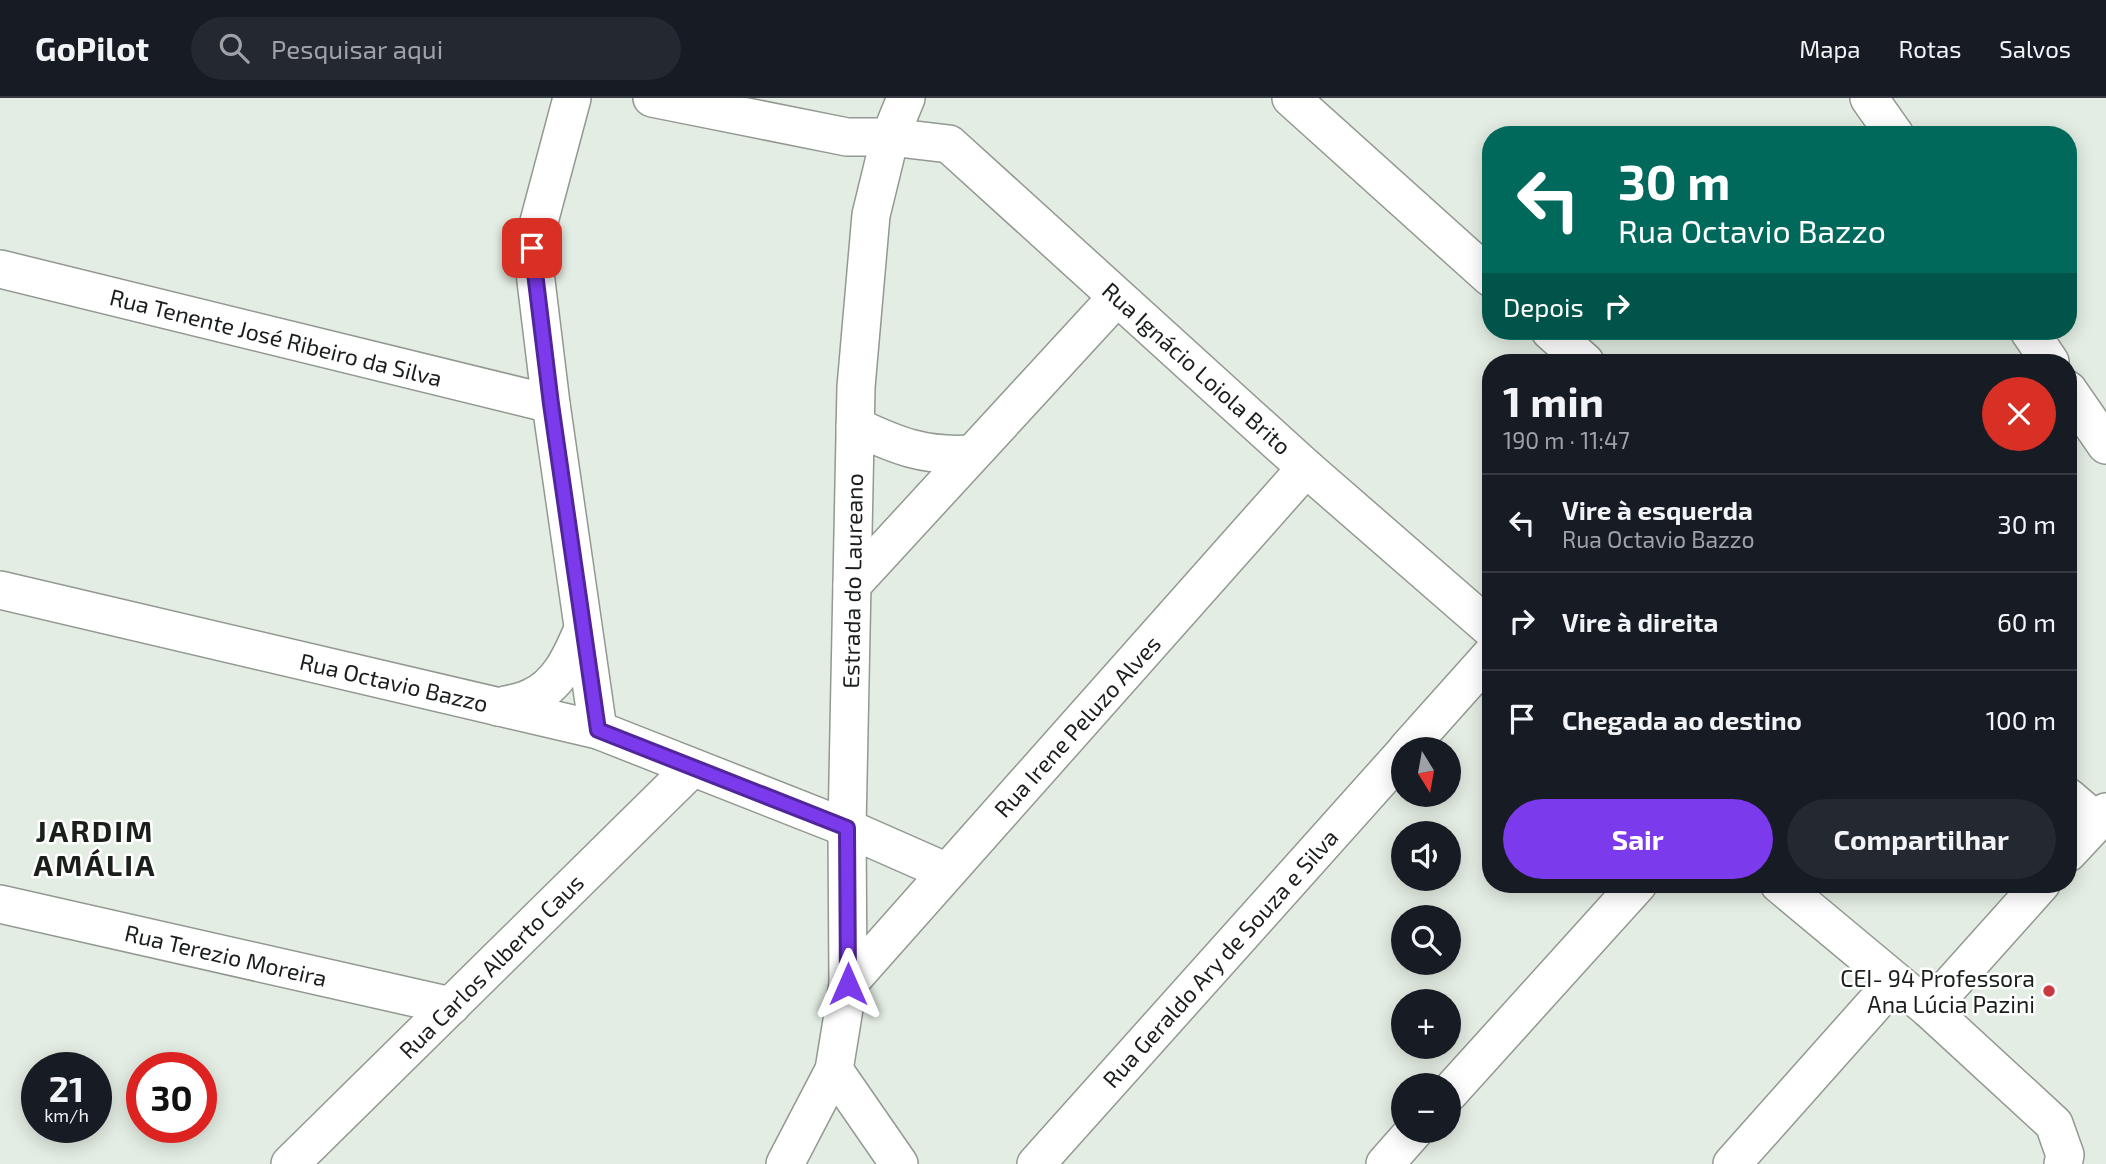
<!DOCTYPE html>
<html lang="pt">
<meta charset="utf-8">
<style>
body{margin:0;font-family:"Exo 2",sans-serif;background:#242831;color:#f1f3f6;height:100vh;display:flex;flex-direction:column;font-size:26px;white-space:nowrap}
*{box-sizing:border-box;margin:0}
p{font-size:23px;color:#9ea1a6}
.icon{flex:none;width:38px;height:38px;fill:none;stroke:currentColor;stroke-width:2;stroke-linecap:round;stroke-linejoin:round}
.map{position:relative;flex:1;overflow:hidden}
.sheet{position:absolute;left:1482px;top:256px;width:595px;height:539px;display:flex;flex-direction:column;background:#171b24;border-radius:28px;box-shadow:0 4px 18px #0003}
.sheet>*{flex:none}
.guide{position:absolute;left:1482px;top:28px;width:595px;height:214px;border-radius:28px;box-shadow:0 4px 18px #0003;background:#00695c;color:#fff;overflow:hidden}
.needle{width:46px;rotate:169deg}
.controls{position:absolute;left:1391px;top:639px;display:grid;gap:14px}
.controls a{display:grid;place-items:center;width:70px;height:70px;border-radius:50%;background:#171b24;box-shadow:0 4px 18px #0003;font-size:35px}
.speed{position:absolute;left:21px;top:954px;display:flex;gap:14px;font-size:35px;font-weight:700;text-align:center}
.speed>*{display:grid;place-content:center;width:91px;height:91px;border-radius:50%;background:#171b24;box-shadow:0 4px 18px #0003;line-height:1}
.speed small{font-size:18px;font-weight:400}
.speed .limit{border:10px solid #d22;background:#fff;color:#111}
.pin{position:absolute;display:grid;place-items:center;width:60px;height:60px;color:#fff;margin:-30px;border-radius:14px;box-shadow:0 4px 10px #0006}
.me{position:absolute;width:77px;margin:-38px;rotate:0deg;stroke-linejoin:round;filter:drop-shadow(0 0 5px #0008)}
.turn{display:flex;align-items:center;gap:24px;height:147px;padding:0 21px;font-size:32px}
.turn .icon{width:91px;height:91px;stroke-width:2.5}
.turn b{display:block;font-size:49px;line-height:60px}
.then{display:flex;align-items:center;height:66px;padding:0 21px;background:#0003;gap:14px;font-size:26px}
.round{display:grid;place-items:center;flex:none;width:74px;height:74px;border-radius:37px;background:#242831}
.overview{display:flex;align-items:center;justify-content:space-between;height:119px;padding:0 21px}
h1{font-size:42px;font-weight:700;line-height:52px}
.action{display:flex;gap:14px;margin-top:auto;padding:14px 21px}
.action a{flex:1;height:80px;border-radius:42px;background:#7c3aed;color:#fff;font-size:28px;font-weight:700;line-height:80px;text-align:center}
.action a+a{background:#242831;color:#f1f3f6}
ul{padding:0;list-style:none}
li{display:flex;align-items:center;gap:21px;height:98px;padding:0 21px;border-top:2px solid #363941}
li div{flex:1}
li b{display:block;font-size:26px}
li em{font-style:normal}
header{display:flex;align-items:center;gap:42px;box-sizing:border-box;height:98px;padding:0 35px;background:#171b24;border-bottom:2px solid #363941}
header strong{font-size:33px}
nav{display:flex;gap:38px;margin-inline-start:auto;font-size:24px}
.search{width:490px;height:63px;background:#242831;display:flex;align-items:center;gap:18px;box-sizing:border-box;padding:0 24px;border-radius:38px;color:#9ea1a6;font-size:26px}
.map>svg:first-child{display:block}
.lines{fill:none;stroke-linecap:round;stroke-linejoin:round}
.street-casing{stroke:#919990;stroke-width:40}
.street{stroke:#fff;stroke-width:37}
.route-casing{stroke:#51269a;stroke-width:18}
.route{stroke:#7c3aed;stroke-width:12}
.poi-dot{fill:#c93940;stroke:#fff;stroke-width:2.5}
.labels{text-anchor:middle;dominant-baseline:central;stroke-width:5;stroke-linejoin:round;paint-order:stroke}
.street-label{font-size:23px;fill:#1b1f1b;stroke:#fff}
.poi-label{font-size:23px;fill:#1b1f1b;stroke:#fff;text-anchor:end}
.district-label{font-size:30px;font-weight:bold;letter-spacing:2px;fill:#1b1f1b;stroke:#fff}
</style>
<header>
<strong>GoPilot</strong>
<div class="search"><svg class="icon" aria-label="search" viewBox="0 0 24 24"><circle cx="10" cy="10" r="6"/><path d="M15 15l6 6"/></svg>Pesquisar aqui</div>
<nav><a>Mapa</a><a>Rotas</a><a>Salvos</a></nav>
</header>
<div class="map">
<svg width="2106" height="1066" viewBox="0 0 2106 1066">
<rect width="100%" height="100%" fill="#e3ede3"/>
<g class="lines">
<defs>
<g id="street">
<polyline points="572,0 532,150 551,306 598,632"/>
<polyline points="652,0 847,39 890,39 949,46 1306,370 1491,531"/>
<polyline points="1291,0 1491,180"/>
<polyline points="1869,0 1895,37"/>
<polyline points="0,171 551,306"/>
<polyline points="1550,233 1585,264"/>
<polyline points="2029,233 2050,264"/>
<polyline points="2068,292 2106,347"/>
<path d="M855 328C897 348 925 359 972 356"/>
<polyline points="852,487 1117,199"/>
<polyline points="0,492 598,632 847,730 947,774"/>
<path d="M498 609C508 606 520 605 530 600 559 588 572 557 583 531"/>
<polyline points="1407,651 1491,557"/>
<polyline points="2068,699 2097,724"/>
<polyline points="2068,755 2106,714"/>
<polyline points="1779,786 1929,911 2054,1026 2065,1057 2063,1066"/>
<polyline points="0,806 451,908"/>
<polyline points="848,886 1306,370"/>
<polyline points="1929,911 2041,786"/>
<polyline points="834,972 899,1066"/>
<polyline points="1449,995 1638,786"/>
<polyline points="290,1066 691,671"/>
<polyline points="785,1066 834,972 848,886 847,730 856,289 871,117 890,39 906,0"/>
<polyline points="1036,1066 1404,655"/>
<polyline points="1385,1066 1415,1032"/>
<polyline points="1732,1066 1894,884"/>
</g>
</defs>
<!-- street casing -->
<use href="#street" class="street-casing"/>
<!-- street -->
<use href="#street" class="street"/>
</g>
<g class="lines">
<defs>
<polyline id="route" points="532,150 551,306 598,632 847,730 848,886"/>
</defs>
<!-- route casing -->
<use href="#route" class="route-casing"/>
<!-- route -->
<use href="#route" class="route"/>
</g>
<!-- markers -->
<circle class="poi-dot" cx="2049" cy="893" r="7"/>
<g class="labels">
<!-- street labels -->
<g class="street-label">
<text transform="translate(276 239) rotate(14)">Rua Tenente José Ribeiro da Silva</text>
<text transform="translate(1197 270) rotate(42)">Rua Ignácio Loiola Brito</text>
<text transform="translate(852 483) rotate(-89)">Estrada do Laureano</text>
<text transform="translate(394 584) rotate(13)">Rua Octavio Bazzo</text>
<text transform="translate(1077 628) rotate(-48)">Rua Irene Peluzo Alves</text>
<text transform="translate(226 857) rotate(13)">Rua Terezio Moreira</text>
<text transform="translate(1220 860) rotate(-48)">Rua Geraldo Ary de Souza e Silva</text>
<text transform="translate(491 868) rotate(-45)">Rua Carlos Alberto Caus</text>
</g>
<!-- poi labels -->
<g class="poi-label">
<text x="2035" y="880">CEI- 94 Professora<tspan x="2035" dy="26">Ana Lúcia Pazini</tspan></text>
</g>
<!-- district labels -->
<g class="district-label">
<text x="95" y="732">JARDIM<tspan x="95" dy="34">AMÁLIA</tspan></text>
</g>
</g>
</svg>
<div class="controls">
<a><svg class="needle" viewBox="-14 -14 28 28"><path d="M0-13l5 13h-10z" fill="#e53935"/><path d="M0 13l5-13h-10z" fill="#9ea1a6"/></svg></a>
<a><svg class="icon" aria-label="sound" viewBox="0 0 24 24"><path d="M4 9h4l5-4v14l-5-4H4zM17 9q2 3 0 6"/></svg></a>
<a><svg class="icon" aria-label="search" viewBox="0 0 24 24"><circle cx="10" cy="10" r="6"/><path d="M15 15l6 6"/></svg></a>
<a>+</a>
<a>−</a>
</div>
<div class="speed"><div>21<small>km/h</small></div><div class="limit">30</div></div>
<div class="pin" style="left:532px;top:150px;background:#d93025"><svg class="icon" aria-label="arrive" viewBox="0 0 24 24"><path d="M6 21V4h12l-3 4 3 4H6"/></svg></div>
<svg class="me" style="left:848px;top:886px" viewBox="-20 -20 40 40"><path d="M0-17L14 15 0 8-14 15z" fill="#7c3aed" stroke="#fff" stroke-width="4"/></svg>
<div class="guide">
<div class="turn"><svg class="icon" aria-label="left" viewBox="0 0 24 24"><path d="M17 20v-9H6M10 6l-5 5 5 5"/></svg><div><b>30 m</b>Rua Octavio Bazzo</div></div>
<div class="then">Depois<svg class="icon" aria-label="right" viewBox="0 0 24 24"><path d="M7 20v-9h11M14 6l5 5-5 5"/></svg></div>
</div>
<section class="sheet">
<div class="overview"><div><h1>1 min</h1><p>190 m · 11:47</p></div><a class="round" style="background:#d93025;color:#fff"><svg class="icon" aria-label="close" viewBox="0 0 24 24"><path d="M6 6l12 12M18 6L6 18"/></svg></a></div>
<ul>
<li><svg class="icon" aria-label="left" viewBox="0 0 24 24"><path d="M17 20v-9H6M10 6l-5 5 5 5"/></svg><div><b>Vire à esquerda</b><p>Rua Octavio Bazzo</p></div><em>30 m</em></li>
<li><svg class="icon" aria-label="right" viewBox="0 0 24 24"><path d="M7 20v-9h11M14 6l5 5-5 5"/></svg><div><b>Vire à direita</b></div><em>60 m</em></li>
<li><svg class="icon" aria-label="arrive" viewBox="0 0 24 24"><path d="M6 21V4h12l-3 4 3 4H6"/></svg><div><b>Chegada ao destino</b></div><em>100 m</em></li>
</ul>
<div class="action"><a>Sair</a><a>Compartilhar</a></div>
</section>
</div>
